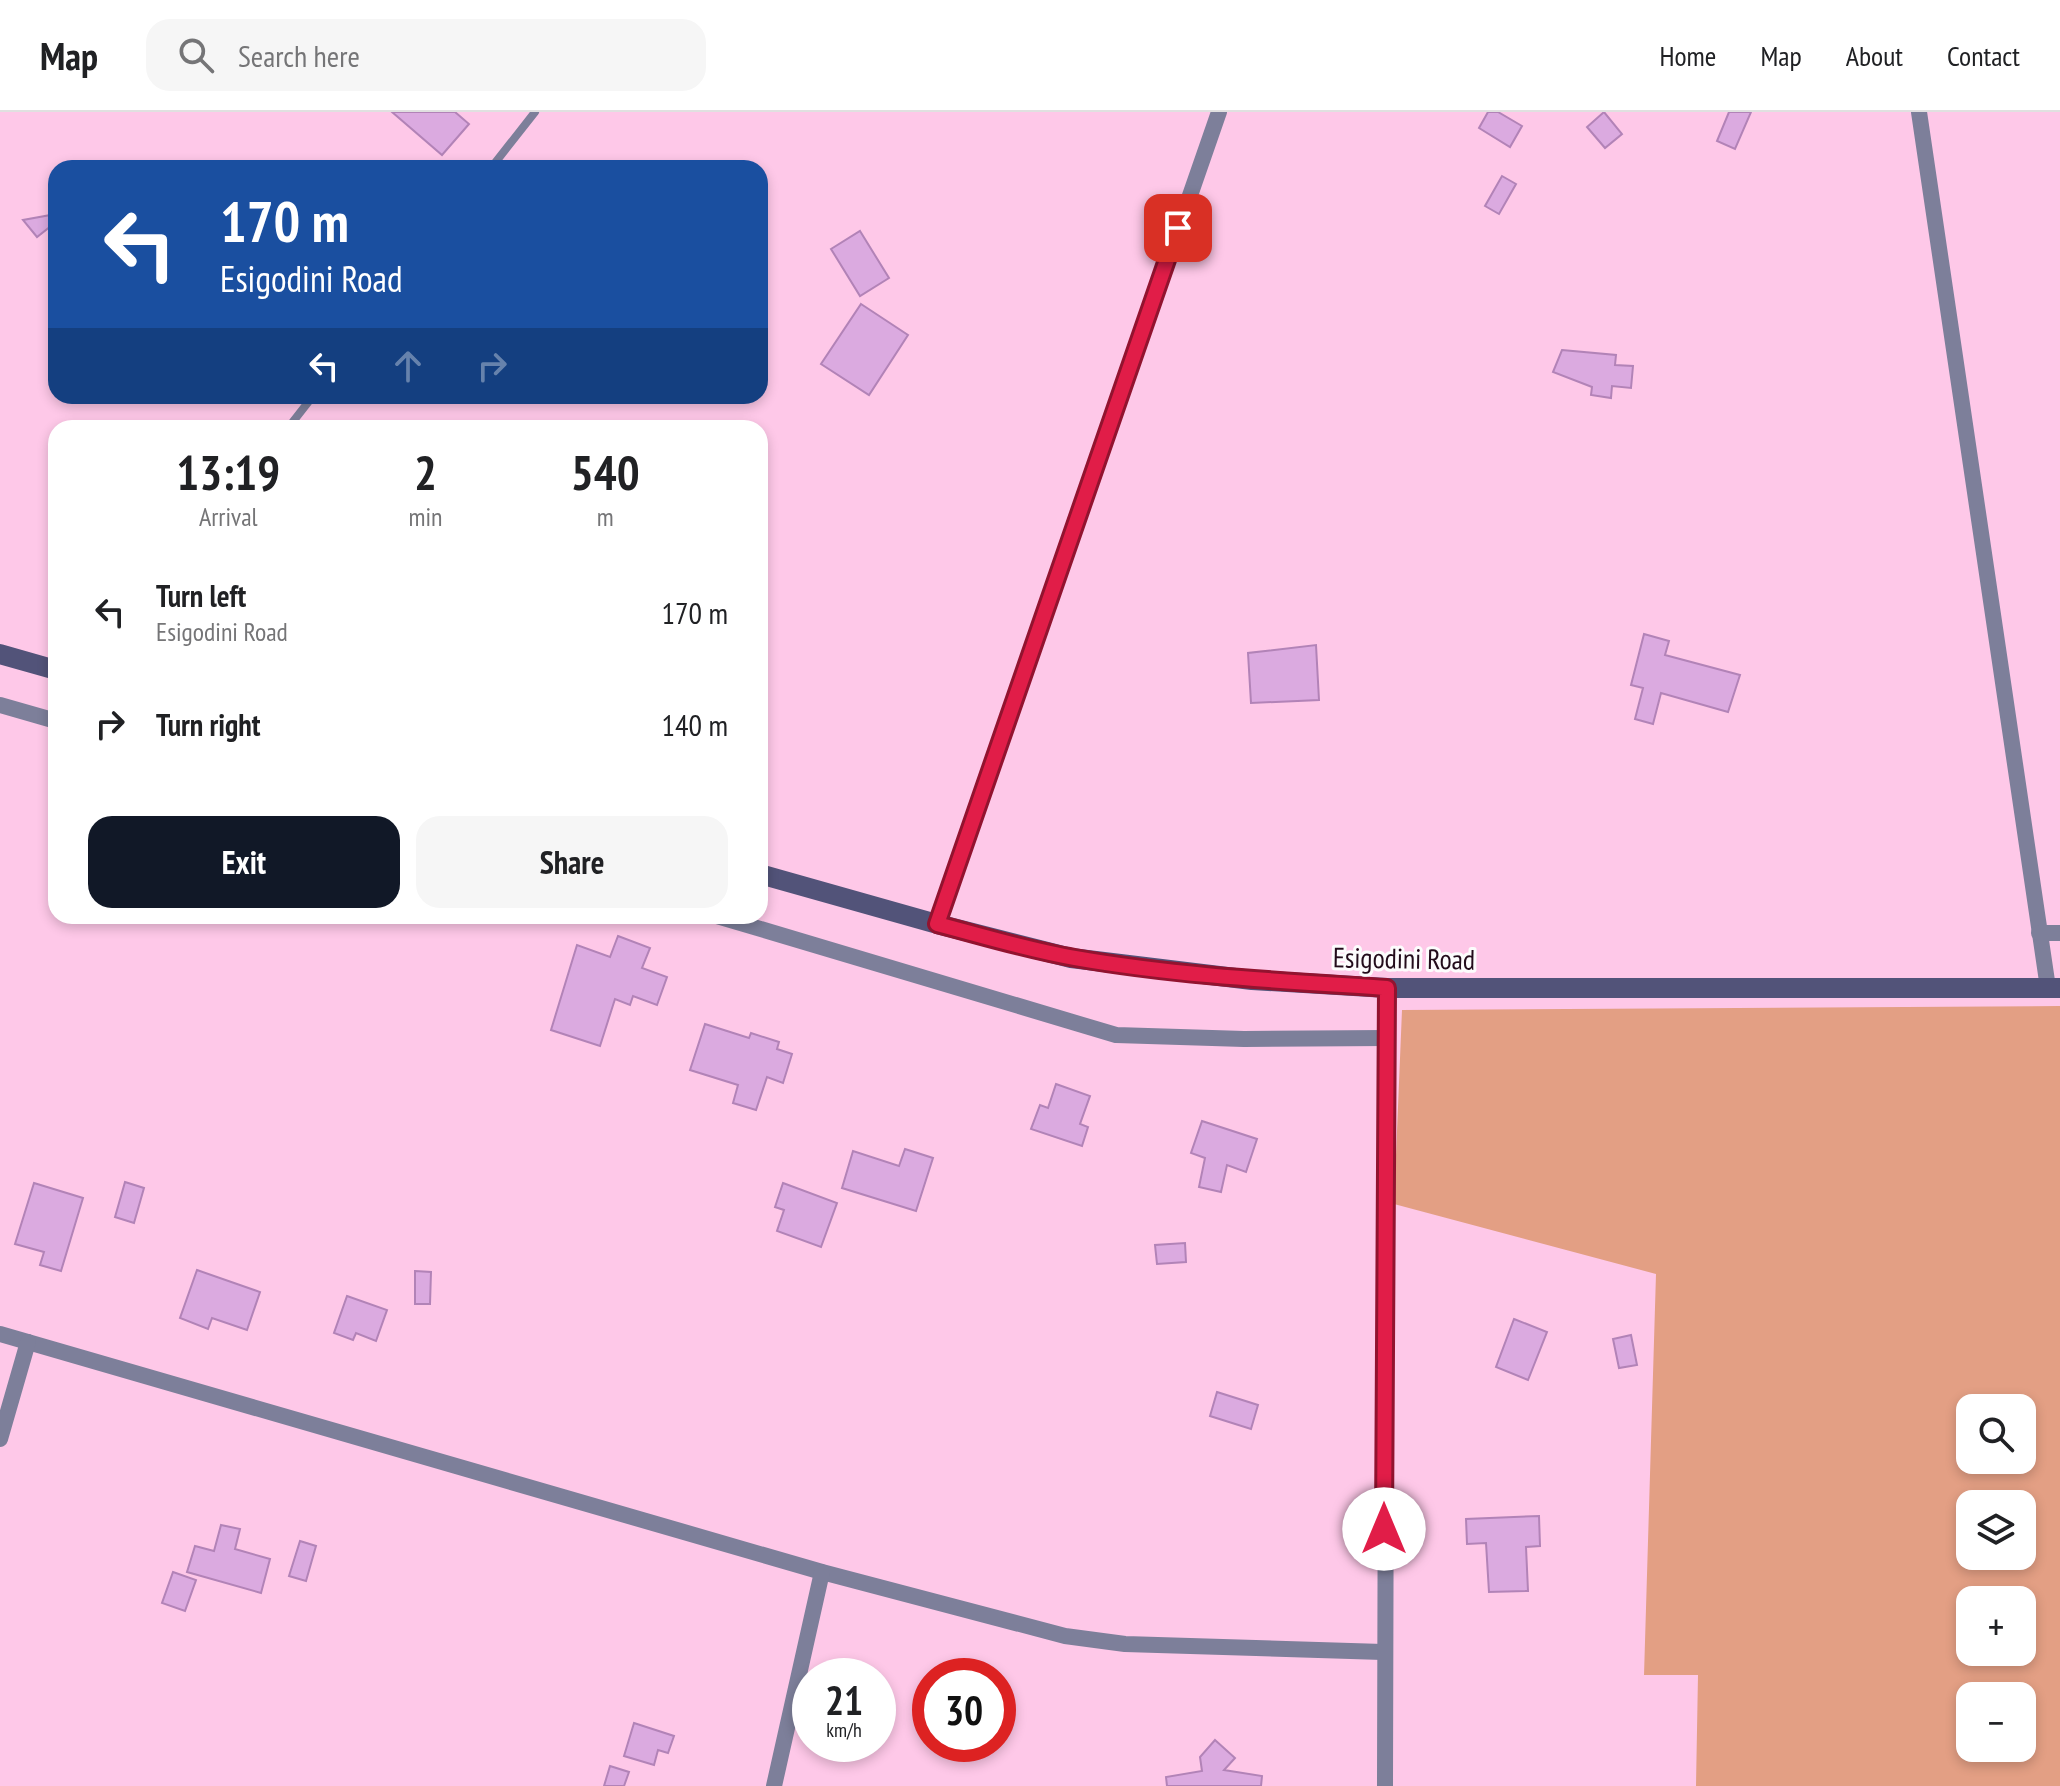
<!DOCTYPE html>
<meta charset="utf-8">
<style>
body{margin:0;font-family:"PT Sans Narrow",sans-serif;background:#f6f6f6;color:#202124;height:100vh;display:flex;flex-direction:column;font-size:30px;white-space:nowrap}
*{box-sizing:border-box;margin:0}
p{font-size:26px;color:#757577}
.icon{flex:none;width:44px;height:44px;fill:none;stroke:currentColor;stroke-width:2;stroke-linecap:round;stroke-linejoin:round}
.map{position:relative;flex:1;overflow:hidden}
.side{position:absolute;left:48px;top:308px;width:720px;height:504px;display:flex;flex-direction:column;background:#fff;border-radius:24px;box-shadow:0 4px 12px #0003}
.side>*{flex:none}
.hud{position:absolute;left:48px;top:48px;width:720px;height:244px;border-radius:24px;box-shadow:0 4px 12px #0003;background:#1a4fa0;color:#fff;overflow:hidden}
.tools{position:absolute;left:1956px;top:1282px;display:grid;gap:16px}
.tools a{display:grid;place-items:center;width:80px;height:80px;border-radius:16px;background:#fff;box-shadow:0 4px 12px #0003;font-size:40px}
.speed{position:absolute;left:792px;top:1546px;display:flex;gap:16px;font-size:40px;font-weight:700;text-align:center}
.speed>*{display:grid;place-content:center;width:104px;height:104px;border-radius:50%;background:#fff;box-shadow:0 4px 12px #0003;line-height:1}
.speed small{font-size:20px;font-weight:400}
.speed .limit{border:12px solid #d22;background:#fff;color:#111}
.pin{position:absolute;display:grid;place-items:center;width:68px;height:68px;color:#fff;margin:-34px;border-radius:16px;box-shadow:0 4px 12px #0006}
.me{position:absolute;width:88px;margin:-44px;rotate:0deg;stroke-linejoin:round;filter:drop-shadow(0 0 6px #0008)}
.turn{display:flex;align-items:center;gap:28px;height:168px;padding:0 40px;font-size:36px}
.turn .icon{width:104px;height:104px;stroke-width:2.5}
.turn b{display:block;font-size:56px;line-height:68px}
.lanes{display:flex;align-items:center;height:76px;padding:0 40px;background:#0003;justify-content:center;gap:40px;direction:ltr}
.lanes .off{opacity:.35}
.eta{display:flex;justify-content:space-evenly;align-items:center;height:136px;text-align:center}
.eta b{font-size:48px;font-weight:700;line-height:56px}
.primary-button{display:flex;gap:16px;margin-top:auto;padding:16px 40px}
.primary-button a{flex:1;height:92px;border-radius:24px;background:#111827;color:#fff;font-size:32px;font-weight:700;line-height:92px;text-align:center}
.primary-button a+a{background:#f6f6f6;color:#202124}
ul{padding:0;list-style:none}
li{display:flex;align-items:center;gap:24px;height:112px;padding:0 40px}
li div{flex:1}
li b{display:block;font-size:30px}
li em{font-style:normal}
header{display:flex;align-items:center;gap:48px;box-sizing:border-box;height:112px;padding:0 40px;background:#fff;border-bottom:2px solid #e0e0e0}
header strong{font-size:38px}
nav{display:flex;gap:44px;margin-inline-start:auto;font-size:28px}
.search{width:560px;height:72px;background:#f6f6f6;display:flex;align-items:center;gap:20px;box-sizing:border-box;padding:0 28px;border-radius:24px;color:#757577;font-size:30px}
.map>svg:first-child{display:block}
.green{fill:#e39f84;fill-rule:evenodd}
.building{fill:#dbaae0;stroke:#b283b7;stroke-width:2}
.lines{fill:none;stroke-linecap:round;stroke-linejoin:round}
.lane{stroke:#7d7f9a;stroke-width:8}
.street{stroke:#7d7f9a;stroke-width:16}
.secondary{stroke:#525379;stroke-width:20}
.route-casing{stroke:#92132f;stroke-width:20}
.route{stroke:#e11d48;stroke-width:14}
.labels{text-anchor:middle;dominant-baseline:central;stroke-width:6;stroke-linejoin:round;paint-order:stroke}
.street-label{font-size:28px;fill:#230c1b;stroke:#fcfcfc}
</style>
<header>
<strong>Map</strong>
<div class="search"><svg class="icon" aria-label="search" viewBox="0 0 24 24"><circle cx="10" cy="10" r="6"/><path d="M15 15l6 6"/></svg>Search here</div>
<nav><a>Home</a><a>Map</a><a>About</a><a>Contact</a></nav>
</header>
<div class="map">
<svg width="2060" height="1674" viewBox="0 0 2060 1674">
<rect width="100%" height="100%" fill="#fec8e8"/>
<!-- green -->
<path class="green" d="M2060 894V1674H1696L1698 1563H1644L1656 1162 1394 1092 1402 898ZM1970 1296H2022V1348H1970ZM1970 1392H2022V1444H1970ZM1970 1488H2022V1540H1970ZM1970 1584H2022V1636H1970Z"/>
<!-- building -->
<g class="building">
<polygon points="392,0 455,0 469,12 442,43"/>
<polygon points="1488,0 1498,0 1522,14 1510,35 1479,16"/>
<polygon points="1604,0 1622,22 1605,36 1587,15"/>
<polygon points="1729,0 1751,0 1735,37 1717,29"/>
<polygon points="1502,64 1516,72 1499,102 1485,94"/>
<polygon points="56,102 56,110 37,125 23,108"/>
<polygon points="860,119 889,166 860,184 831,137"/>
<polygon points="861,192 908,223 869,283 821,252"/>
<polygon points="1562,238 1616,243 1615,253 1633,254 1631,276 1612,274 1611,286 1591,283 1592,275 1553,260"/>
<polygon points="1644,522 1669,529 1665,543 1740,563 1728,600 1661,581 1653,612 1635,607 1643,576 1631,573"/>
<polygon points="1316,533 1319,588 1251,591 1248,541"/>
<polygon points="618,824 650,836 642,856 667,865 657,893 633,884 630,893 615,887 600,934 551,918 577,833 610,845"/>
<polygon points="705,912 749,926 751,921 779,930 777,937 792,942 783,971 767,965 756,998 733,991 738,973 690,958"/>
<polygon points="1056,972 1090,984 1080,1012 1088,1015 1082,1034 1031,1017 1040,993 1048,996"/>
<polygon points="1202,1009 1257,1027 1246,1060 1227,1053 1221,1080 1199,1075 1205,1046 1191,1041"/>
<polygon points="905,1037 933,1046 916,1099 842,1076 853,1039 899,1054"/>
<polygon points="125,1070 144,1076 134,1111 115,1105"/>
<polygon points="34,1071 83,1086 61,1159 40,1153 44,1140 15,1132"/>
<polygon points="783,1071 837,1091 821,1135 777,1119 784,1098 775,1095"/>
<polygon points="1185,1131 1186,1150 1157,1152 1155,1133"/>
<polygon points="197,1158 260,1180 247,1218 212,1206 208,1217 180,1206"/>
<polygon points="415,1159 431,1160 430,1192 415,1192"/>
<polygon points="347,1184 387,1198 376,1229 356,1221 353,1228 334,1221"/>
<polygon points="1514,1207 1547,1220 1528,1268 1496,1255"/>
<polygon points="1631,1223 1637,1253 1619,1256 1613,1227"/>
<polygon points="1217,1280 1258,1293 1251,1317 1210,1304"/>
<polygon points="1539,1404 1540,1434 1526,1435 1528,1479 1489,1480 1486,1431 1467,1432 1466,1407"/>
<polygon points="221,1413 240,1417 235,1437 270,1447 261,1481 187,1460 195,1434 214,1439"/>
<polygon points="300,1429 316,1434 306,1469 289,1464"/>
<polygon points="173,1460 196,1468 185,1499 162,1491"/>
<polygon points="634,1611 674,1624 668,1641 658,1638 654,1653 624,1644"/>
<polygon points="1215,1628 1235,1646 1224,1658 1262,1664 1261,1674 1167,1674 1166,1665 1202,1659 1200,1645"/>
<polygon points="610,1654 629,1660 624,1674 604,1674"/>
</g>
<g class="lines">
<!-- lane -->
<g class="lane">
<polyline points="491,56 535,0"/>
<polyline points="288,316 313,284"/>
</g>
<!-- street -->
<g class="street">
<polyline points="1919,0 2048,876"/>
<polyline points="0,593 56,609"/>
<polyline points="717,804 1116,923 1244,927 1386,926"/>
<polyline points="937,812 1219,0"/>
<polyline points="2039,821 2060,821"/>
<polyline points="0,1222 822,1460 1065,1524 1125,1532 1383,1540"/>
<polyline points="0,1327 28,1230"/>
<polyline points="774,1674 822,1460"/>
<polyline points="1385,1674 1387,876"/>
</g>
<!-- secondary -->
<g class="secondary">
<polyline points="0,542 56,558"/>
<polyline points="760,762 937,812 1071,846 1252,868 1387,876 2060,876"/>
</g>
</g>
<g class="lines">
<defs>
<path id="route" d="M1178 116 937 812C983 824 1028 838 1075 846 1178 864 1282 869 1387 876L1384 1417"/>
</defs>
<!-- route casing -->
<use href="#route" class="route-casing"/>
<!-- route -->
<use href="#route" class="route"/>
</g>
<g class="labels">
<!-- street labels -->
<g class="street-label">
<text transform="translate(1404 846) rotate(1)">Esigodini Road</text>
</g>
</g>
</svg>
<div class="tools">
<a><svg class="icon" aria-label="search" viewBox="0 0 24 24"><circle cx="10" cy="10" r="6"/><path d="M15 15l6 6"/></svg></a>
<a><svg class="icon" aria-label="layers" viewBox="0 0 24 24"><path d="M12 4l9 5-9 5-9-5zM3 14l9 5 9-5"/></svg></a>
<a>+</a>
<a>−</a>
</div>
<div class="speed"><div>21<small>km/h</small></div><div class="limit">30</div></div>
<div class="pin" style="left:1178px;top:116px;background:#d93025"><svg class="icon" aria-label="arrive" viewBox="0 0 24 24"><path d="M6 21V4h12l-3 4 3 4H6"/></svg></div>
<svg class="me" style="left:1384px;top:1417px" viewBox="-20 -20 40 40"><circle r="19" fill="#fff"/><path d="M0-13L10 11 0 6-10 11z" fill="#e11d48"/></svg>
<div class="hud">
<div class="turn"><svg class="icon" aria-label="left" viewBox="0 0 24 24"><path d="M17 20v-9H6M10 6l-5 5 5 5"/></svg><div><b>170 m</b>Esigodini Road</div></div>
<div class="lanes"><svg class="icon" aria-label="left" viewBox="0 0 24 24"><path d="M17 20v-9H6M10 6l-5 5 5 5"/></svg><svg class="icon off" aria-label="ahead" viewBox="0 0 24 24"><path d="M12 20V5M6 11l6-6 6 6"/></svg><svg class="icon off" aria-label="right" viewBox="0 0 24 24"><path d="M7 20v-9h11M14 6l5 5-5 5"/></svg></div>
</div>
<section class="side">
<div class="eta">
<div><b>13:19</b><p>Arrival</p></div>
<div><b>2</b><p>min</p></div>
<div><b>540</b><p>m</p></div>
</div>
<ul>
<li><svg class="icon" aria-label="left" viewBox="0 0 24 24"><path d="M17 20v-9H6M10 6l-5 5 5 5"/></svg><div><b>Turn left</b><p>Esigodini Road</p></div><em>170 m</em></li>
<li><svg class="icon" aria-label="right" viewBox="0 0 24 24"><path d="M7 20v-9h11M14 6l5 5-5 5"/></svg><div><b>Turn right</b></div><em>140 m</em></li>
</ul>
<div class="primary-button"><a>Exit</a><a>Share</a></div>
</section>
</div>
